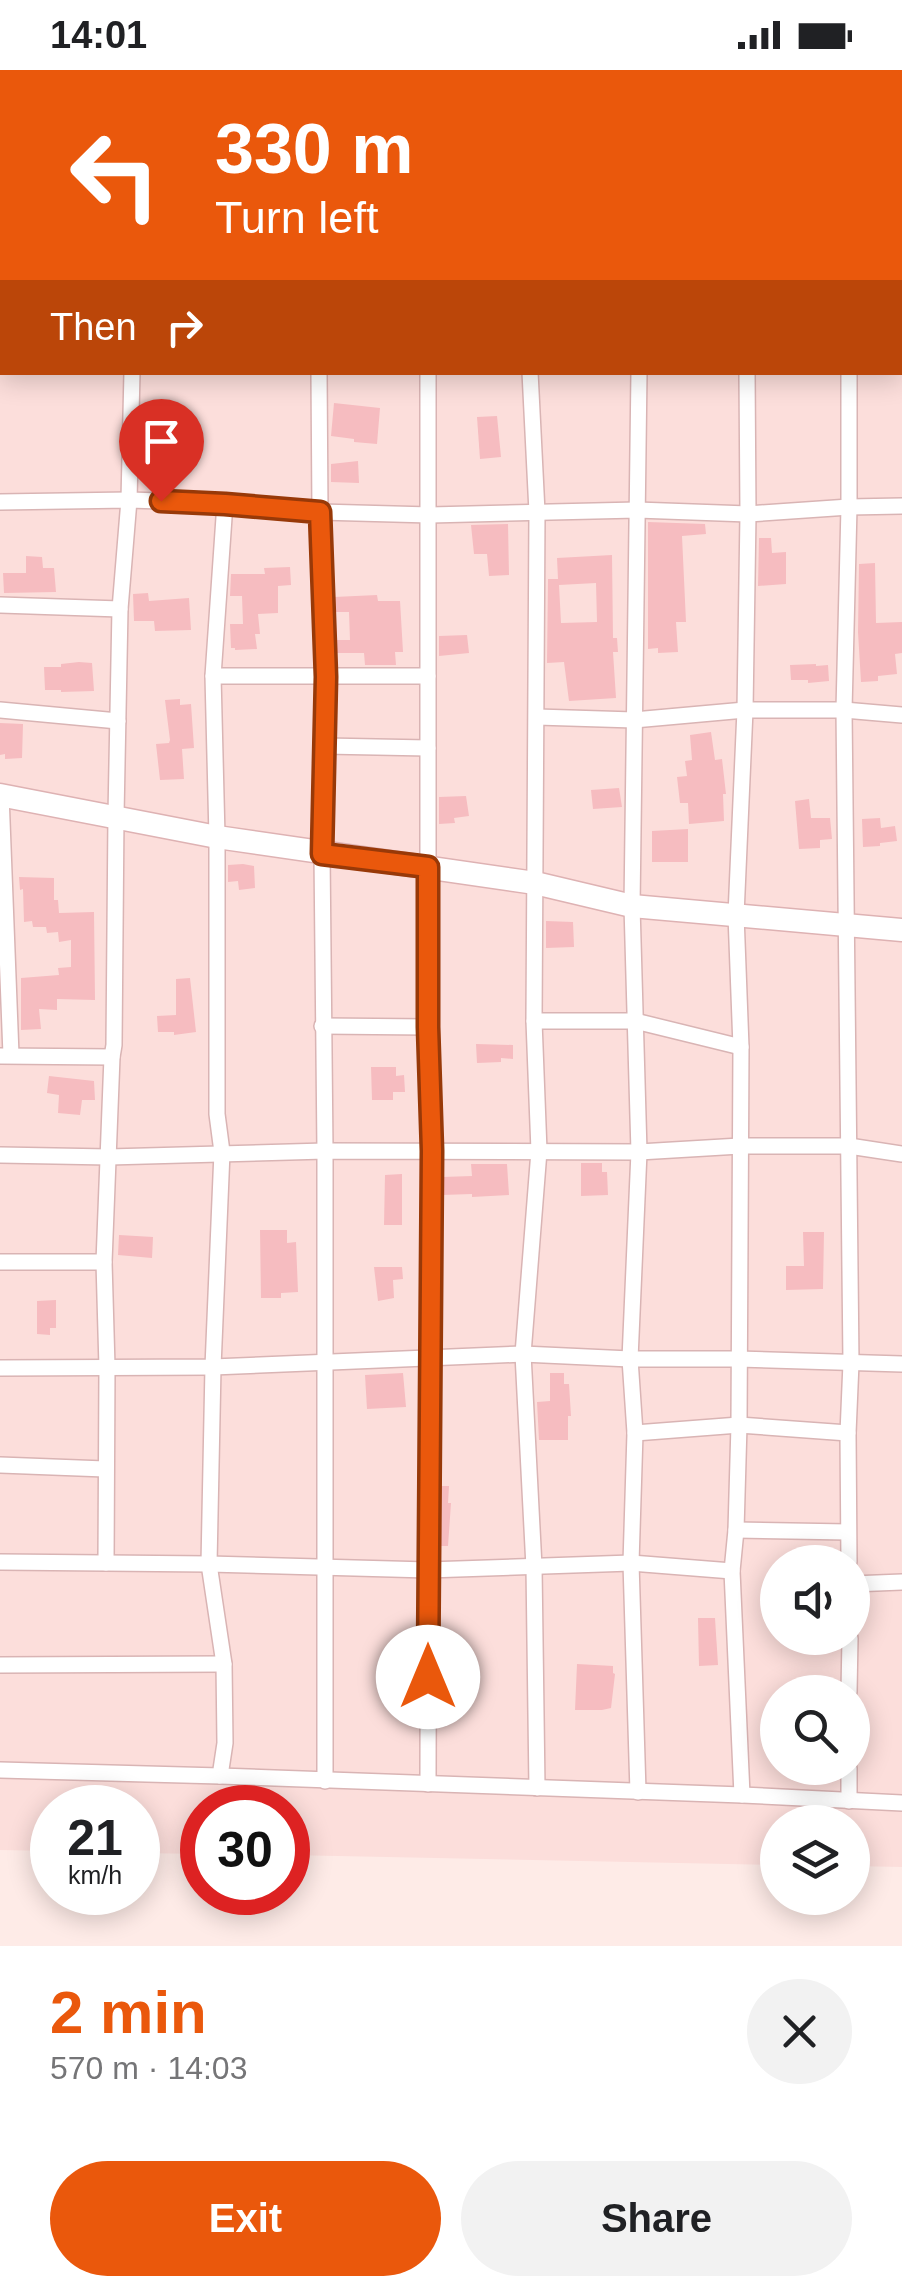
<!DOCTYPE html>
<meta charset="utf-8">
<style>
body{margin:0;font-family:Helvetica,sans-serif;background:#f2f2f2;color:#202124;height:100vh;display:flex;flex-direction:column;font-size:38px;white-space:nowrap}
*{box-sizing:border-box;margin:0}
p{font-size:32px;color:#757577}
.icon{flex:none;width:55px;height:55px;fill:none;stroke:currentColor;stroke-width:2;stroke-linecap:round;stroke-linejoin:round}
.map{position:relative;height:1876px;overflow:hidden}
.drawer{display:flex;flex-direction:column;background:#fff;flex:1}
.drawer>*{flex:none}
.top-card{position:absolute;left:0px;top:0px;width:902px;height:305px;box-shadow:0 5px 25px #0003;background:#ea580c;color:#fff;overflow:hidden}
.controls{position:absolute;left:760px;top:1475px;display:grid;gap:20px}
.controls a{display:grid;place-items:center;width:110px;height:110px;border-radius:50%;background:#fff;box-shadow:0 5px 25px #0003;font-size:50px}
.speed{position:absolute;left:30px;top:1715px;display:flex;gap:20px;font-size:50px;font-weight:700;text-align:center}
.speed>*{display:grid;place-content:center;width:130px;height:130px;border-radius:50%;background:#fff;box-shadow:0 5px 25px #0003;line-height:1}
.speed small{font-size:25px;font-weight:400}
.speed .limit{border:15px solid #d22;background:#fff;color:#111}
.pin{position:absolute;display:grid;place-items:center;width:85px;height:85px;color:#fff;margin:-102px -42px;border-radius:50% 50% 50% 0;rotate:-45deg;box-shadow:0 0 10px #0007}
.pin .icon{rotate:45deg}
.me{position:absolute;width:110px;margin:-55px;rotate:0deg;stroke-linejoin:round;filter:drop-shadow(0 0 8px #0008)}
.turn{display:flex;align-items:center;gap:35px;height:210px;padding:0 50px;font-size:45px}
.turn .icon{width:130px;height:130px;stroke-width:2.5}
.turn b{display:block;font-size:70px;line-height:85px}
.then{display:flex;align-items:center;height:95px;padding:0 50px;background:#0003;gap:20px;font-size:38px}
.round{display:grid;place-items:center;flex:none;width:105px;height:105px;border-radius:52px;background:#f2f2f2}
.headline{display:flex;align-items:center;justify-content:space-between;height:170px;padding:0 50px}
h1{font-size:60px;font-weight:800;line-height:75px;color:#ea580c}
.action{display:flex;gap:20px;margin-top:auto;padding:20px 50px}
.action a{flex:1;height:115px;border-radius:60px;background:#ea580c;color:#fff;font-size:40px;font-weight:800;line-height:115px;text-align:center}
.action a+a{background:#f2f2f2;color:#202124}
.status{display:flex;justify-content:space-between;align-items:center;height:70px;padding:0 50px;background:#fff;direction:ltr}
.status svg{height:28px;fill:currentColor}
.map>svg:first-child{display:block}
.residential{fill:#fcdedb;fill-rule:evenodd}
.building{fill:#f6bcc0;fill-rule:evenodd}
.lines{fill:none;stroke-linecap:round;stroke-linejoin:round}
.street-casing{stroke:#d9b4b4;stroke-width:18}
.secondary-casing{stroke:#deb2b3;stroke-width:25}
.street{stroke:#fff;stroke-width:15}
.secondary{stroke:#fff;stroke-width:22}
.route-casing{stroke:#983908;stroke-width:25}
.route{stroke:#ea580c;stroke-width:18}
</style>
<div class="status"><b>14:01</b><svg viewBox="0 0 49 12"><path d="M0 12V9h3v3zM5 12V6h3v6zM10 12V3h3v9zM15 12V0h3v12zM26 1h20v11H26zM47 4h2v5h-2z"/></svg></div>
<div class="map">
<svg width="902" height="1876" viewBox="0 0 902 1876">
<rect width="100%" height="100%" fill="#feebe7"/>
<!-- residential -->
<path class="residential" d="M0 0H902V1797L853 1796 852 1752H778L777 1795 288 1785V1738H202V1784L138 1783V1738H52V1781L0 1780ZM2 2H900V302H2ZM778 1492H852V1568H778ZM778 1622H852V1698H778Z"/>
<!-- building -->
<g class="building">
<polygon points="334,333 380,338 377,374 354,372 354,369 331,366"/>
<polygon points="497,346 501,387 480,389 477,347"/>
<polygon points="358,391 359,413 331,412 331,394"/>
<polygon points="648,452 705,454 706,464 682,466 686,552 676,552 678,582 658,583 658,578 648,579"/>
<polygon points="508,454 509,505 489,506 487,484 474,484 471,455"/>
<polygon points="759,468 771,468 772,483 786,482 786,514 758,516"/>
<path d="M612 485 613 568H617L618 582H613L616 628 569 631 564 592 547 593 548 509H558L557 488ZM596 513 597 552 561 553 559 515Z"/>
<polygon points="26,486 42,487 43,498 54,498 56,522 4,523 3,503 26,503"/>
<polygon points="875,493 876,553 902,552 902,583 895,584 897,604 878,606 878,611 861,612 858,562 859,494"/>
<polygon points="290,497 291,515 278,516 278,543 258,544 260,564 255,564 257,579 235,580 235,578 231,578 230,554 243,554 242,526 230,526 231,504 265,504 264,498"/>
<polygon points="148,523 149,531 189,528 191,560 155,561 154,551 134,551 133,524"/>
<polygon points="377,525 378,531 400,531 403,582 395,582 396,595 365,595 364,583 336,583 336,570 350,570 349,542 335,542 334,527"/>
<polygon points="467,565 469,583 439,586 439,566"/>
<polygon points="79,592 92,593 94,621 61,622 61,620 45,620 44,597 61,597 61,594"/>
<polygon points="816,594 816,596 828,595 829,611 808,613 808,610 791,610 790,595"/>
<polygon points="180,629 180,635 191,634 194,678 182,679 184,709 160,710 156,674 169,673 170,670 165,630"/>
<polygon points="0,653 23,654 22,688 5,689 5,684 0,685"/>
<polygon points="711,662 715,690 722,689 726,724 723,724 724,751 689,754 688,733 680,733 677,707 687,706 685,691 692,690 690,665"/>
<polygon points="619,718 622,737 593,739 591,720"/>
<polygon points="466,726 469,746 454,748 455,753 439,754 439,727"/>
<polygon points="809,729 811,748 830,748 832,769 820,770 820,778 799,779 795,731"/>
<polygon points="880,748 881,758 895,756 897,771 880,773 880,776 863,777 862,749"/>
<polygon points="688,759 688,792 652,792 652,761"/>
<polygon points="243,794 254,796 255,818 239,820 238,811 228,812 228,795"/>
<polygon points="19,807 54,808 54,830 58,830 59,843 94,842 95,930 57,929 57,940 39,939 41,959 21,960 21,908 59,905 58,898 71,897 71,870 59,872 58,862 47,863 46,857 33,857 32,851 24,852 23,819 20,820"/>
<polygon points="546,851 573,852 574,877 546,878"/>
<polygon points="190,908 196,962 174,965 174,962 158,962 157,946 176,945 176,909"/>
<polygon points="476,974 513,975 513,989 501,988 501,992 477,993"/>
<polygon points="371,997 396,997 396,1006 404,1005 405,1022 393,1022 393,1030 372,1030"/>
<polygon points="49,1006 94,1011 95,1030 82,1030 80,1045 58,1043 59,1025 47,1023"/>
<polygon points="581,1093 602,1093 602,1102 607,1102 608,1125 581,1126"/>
<polygon points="471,1094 507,1094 509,1125 472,1127 472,1124 442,1125 442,1107 472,1106"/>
<polygon points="402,1104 402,1155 384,1155 385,1105"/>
<polygon points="260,1160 287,1160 287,1173 296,1172 298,1222 281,1223 281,1228 261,1228"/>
<polygon points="803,1162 824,1162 823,1219 786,1220 786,1196 804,1196"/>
<polygon points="119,1165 153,1167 152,1188 118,1185"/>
<polygon points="374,1197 402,1197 403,1209 393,1210 394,1228 378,1231"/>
<polygon points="56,1230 56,1258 50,1258 50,1265 37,1264 37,1231"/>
<polygon points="403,1303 406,1337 367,1339 365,1305"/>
<polygon points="550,1303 564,1303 564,1314 569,1314 571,1346 568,1346 568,1370 539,1370 537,1332 550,1331"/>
<polygon points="440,1416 449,1416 448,1433 451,1433 448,1476 440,1476"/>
<polygon points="698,1548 715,1548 718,1595 699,1596"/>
<polygon points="577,1594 613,1596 613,1603 615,1604 611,1638 602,1640 575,1640"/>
</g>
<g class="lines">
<defs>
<g id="street">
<polyline points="316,0 316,2"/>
<polyline points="633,0 633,2"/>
<polyline points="739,0 739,2"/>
<polyline points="846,0 846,2"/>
<polyline points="419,2 419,0"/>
<polyline points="524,2 524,0"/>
<polyline points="900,35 902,35"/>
<polyline points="0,40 2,40"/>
<polyline points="0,141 2,141"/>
<polyline points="900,248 902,248"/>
<polyline points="0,255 2,255"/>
<polyline points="319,302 320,442 326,607 322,784 325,1081 325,1711"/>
<polyline points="428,302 428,957 431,1081 429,1287 428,1714"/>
<polyline points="530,302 537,442 534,951 539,1081 523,1284 534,1497 537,1718"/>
<polyline points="0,432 129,430 225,433 320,442 430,445 637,440 748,444 849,437 902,436"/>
<polyline points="0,535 120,539"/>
<polyline points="213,606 428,606"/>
<polyline points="0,640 118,651"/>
<polyline points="537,647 634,650 745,640 844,640 902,645"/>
<polyline points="325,676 428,678"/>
<polyline points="1,725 11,985"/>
<polyline points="534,951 635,951 741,977"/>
<polyline points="322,956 428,957"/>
<polyline points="0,986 112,987"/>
<polyline points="0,1085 109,1087 325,1081 639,1082 740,1076 849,1076 902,1084"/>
<polyline points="0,1192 104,1192"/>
<polyline points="0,1298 213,1297 523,1284 630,1289 738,1289 902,1294"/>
<polyline points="635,1363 739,1355 848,1363"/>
<polyline points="0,1395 105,1399"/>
<polyline points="736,1460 848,1462"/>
<polyline points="0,1492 209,1494 428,1500 631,1493 732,1501"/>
<polyline points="849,1492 848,1363 851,1293 844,640 849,437 849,302"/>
<polyline points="106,1493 107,1297 104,1192 112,987 114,975 116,745 120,539 129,430 132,302"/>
<polyline points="852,1514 902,1512"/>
<polyline points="0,1595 224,1594"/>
<polyline points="849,1622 850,1568"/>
<polyline points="0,1700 220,1706 742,1725 902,1733"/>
<polyline points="220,1706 225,1673 224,1594 209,1494 213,1297 222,1082 217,1044 217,767 213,606 225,433"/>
<polyline points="638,1722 631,1493 635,1363 630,1289 639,1082 632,836 639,302"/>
<polyline points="742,1725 732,1501 736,1460 739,1355 741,977 736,845 745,640 748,444 747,302"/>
<polyline points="849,1731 849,1698"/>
</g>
<polyline id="secondary" points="0,725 217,767 535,813 632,836 902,860"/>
</defs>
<!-- street casing -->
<use href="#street" class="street-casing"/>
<!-- secondary casing -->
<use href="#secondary" class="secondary-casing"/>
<!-- street -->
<use href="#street" class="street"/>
<!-- secondary -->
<use href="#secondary" class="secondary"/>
</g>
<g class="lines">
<defs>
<polyline id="route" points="161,431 225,434 320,442 326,607 322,784 428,797 428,957 432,1081 428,1607"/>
</defs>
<!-- route casing -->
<use href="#route" class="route-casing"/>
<!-- route -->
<use href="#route" class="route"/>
</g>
</svg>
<div class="controls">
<a><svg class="icon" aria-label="sound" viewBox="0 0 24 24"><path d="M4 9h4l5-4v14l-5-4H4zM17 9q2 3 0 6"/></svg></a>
<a><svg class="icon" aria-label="search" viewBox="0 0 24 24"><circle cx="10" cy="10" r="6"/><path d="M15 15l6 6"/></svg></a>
<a><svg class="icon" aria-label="layers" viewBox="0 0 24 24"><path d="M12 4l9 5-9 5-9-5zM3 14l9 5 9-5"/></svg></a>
</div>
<div class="speed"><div>21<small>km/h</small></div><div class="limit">30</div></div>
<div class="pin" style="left:161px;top:431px;background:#d93025"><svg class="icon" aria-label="arrive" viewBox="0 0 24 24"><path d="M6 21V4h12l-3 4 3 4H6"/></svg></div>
<svg class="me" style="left:428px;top:1607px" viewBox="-20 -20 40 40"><circle r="19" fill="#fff"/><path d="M0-13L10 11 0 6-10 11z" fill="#ea580c"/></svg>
<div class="top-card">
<div class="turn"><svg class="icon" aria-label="left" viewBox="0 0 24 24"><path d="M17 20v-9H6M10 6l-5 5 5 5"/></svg><div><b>330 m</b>Turn left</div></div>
<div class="then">Then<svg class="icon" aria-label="right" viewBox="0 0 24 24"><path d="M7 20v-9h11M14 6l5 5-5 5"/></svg></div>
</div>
</div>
<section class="drawer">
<div class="headline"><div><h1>2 min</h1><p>570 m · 14:03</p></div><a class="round"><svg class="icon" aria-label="close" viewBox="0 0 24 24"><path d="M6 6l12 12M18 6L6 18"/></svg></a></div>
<div class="action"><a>Exit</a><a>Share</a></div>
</section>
